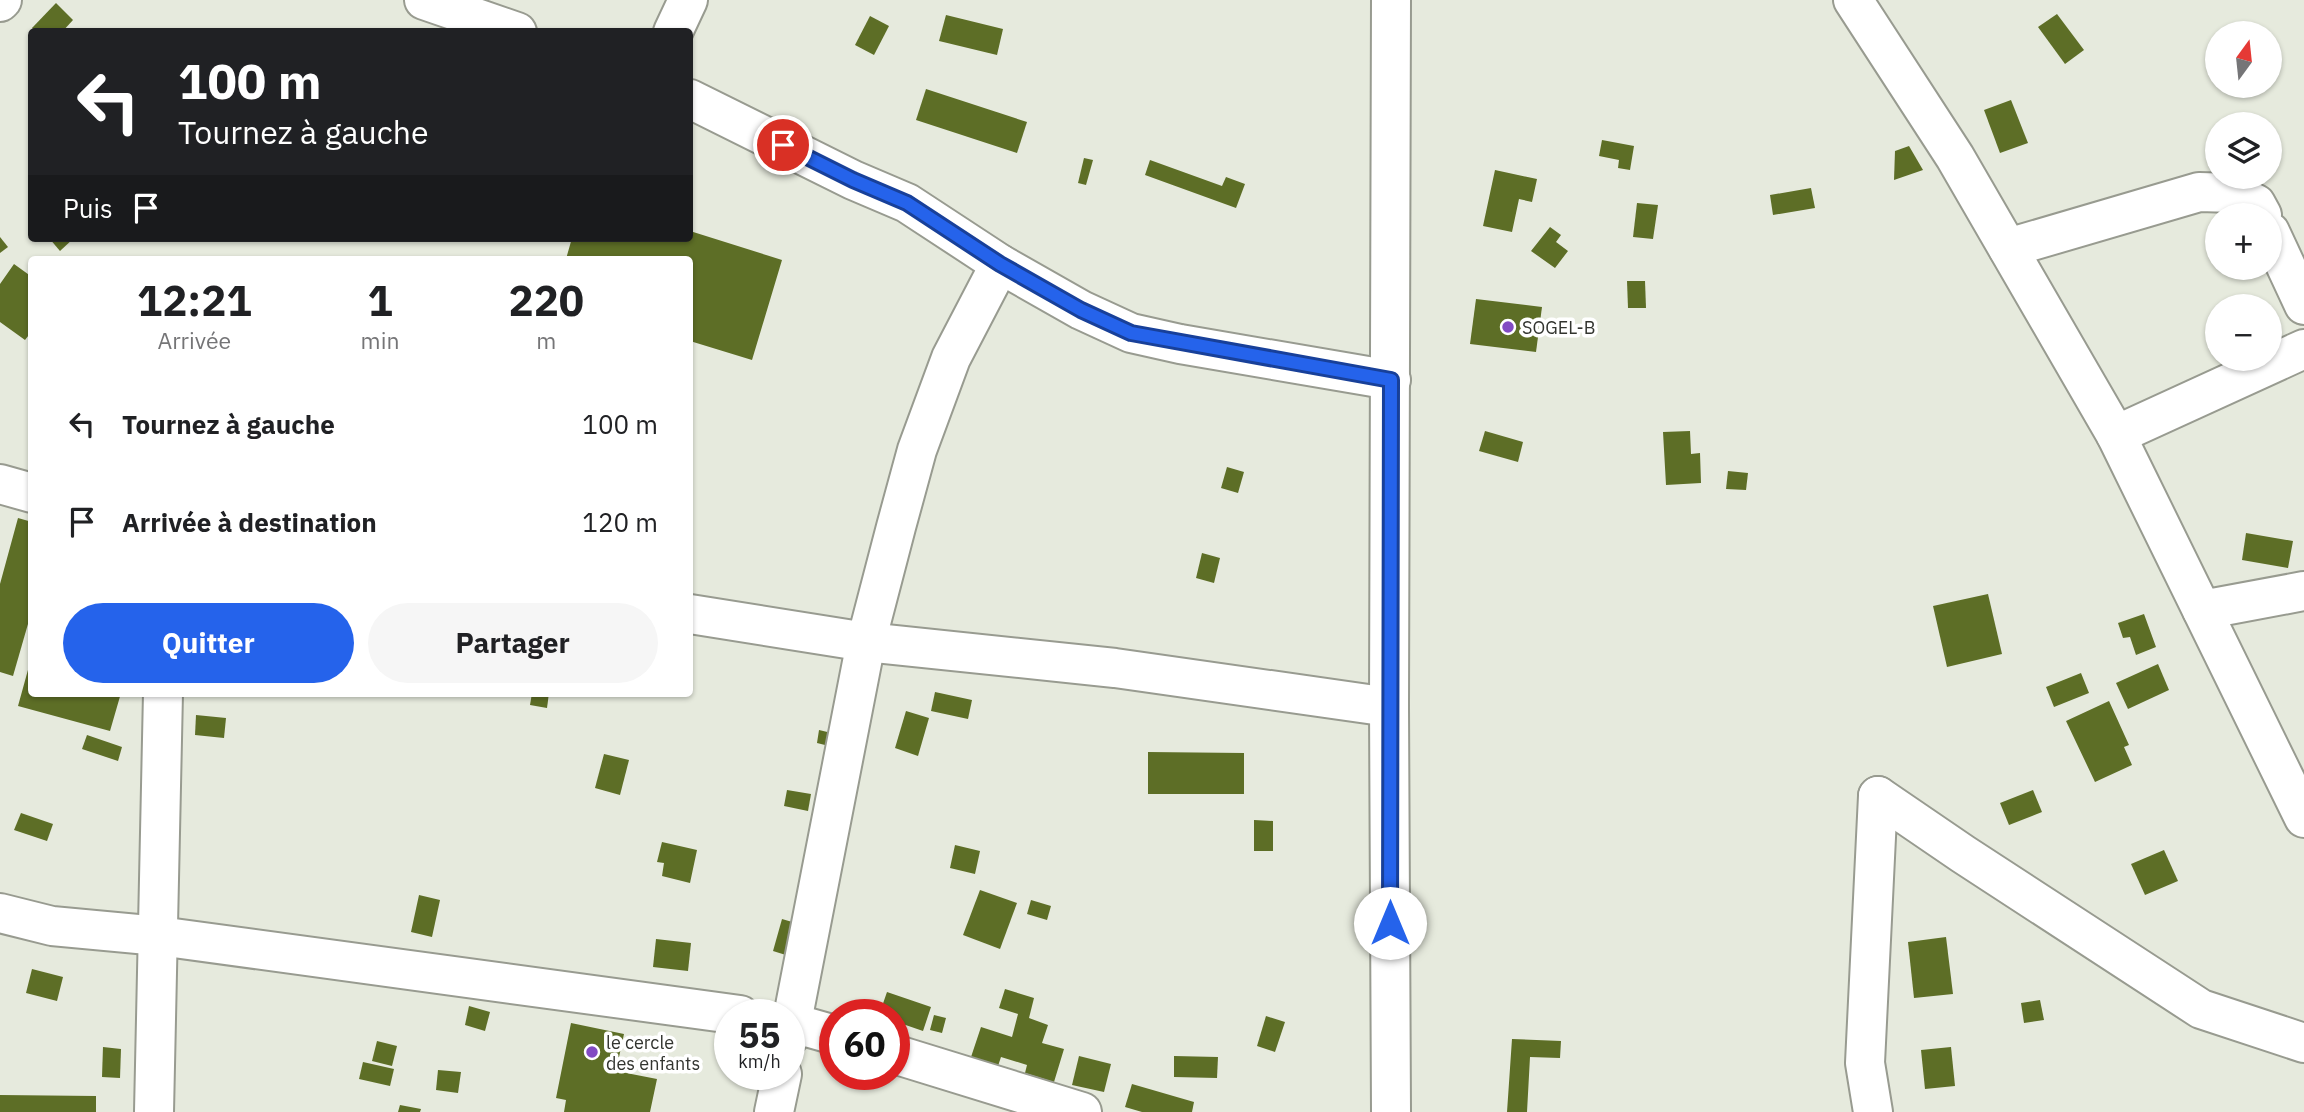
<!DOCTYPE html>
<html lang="fr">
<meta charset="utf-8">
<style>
body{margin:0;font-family:"IBM Plex Sans",sans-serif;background:#f6f6f6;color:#202124;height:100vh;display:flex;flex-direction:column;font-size:26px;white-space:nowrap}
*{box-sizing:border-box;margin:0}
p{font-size:23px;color:#757577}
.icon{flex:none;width:38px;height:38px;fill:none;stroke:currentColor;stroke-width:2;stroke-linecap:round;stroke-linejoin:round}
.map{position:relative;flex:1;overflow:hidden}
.sheet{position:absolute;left:28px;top:256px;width:665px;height:441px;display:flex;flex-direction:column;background:#fff;border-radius:7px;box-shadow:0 2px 5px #0004}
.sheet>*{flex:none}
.banner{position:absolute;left:28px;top:28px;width:665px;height:214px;border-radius:7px;box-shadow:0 2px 5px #0004;background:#202124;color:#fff;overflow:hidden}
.needle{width:46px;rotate:15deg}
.fabs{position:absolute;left:2205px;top:21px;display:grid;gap:14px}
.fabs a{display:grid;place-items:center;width:77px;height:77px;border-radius:50%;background:#fff;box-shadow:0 2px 5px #0004;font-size:35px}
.speed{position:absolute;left:714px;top:999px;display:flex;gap:14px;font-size:35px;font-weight:700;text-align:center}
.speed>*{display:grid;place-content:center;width:91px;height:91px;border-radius:50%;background:#fff;box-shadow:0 2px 5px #0004;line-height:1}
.speed small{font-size:18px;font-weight:400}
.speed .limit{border:10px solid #d22;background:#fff;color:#111}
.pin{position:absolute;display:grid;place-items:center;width:60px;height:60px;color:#fff;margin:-30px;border:4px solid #fff;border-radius:50%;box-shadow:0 2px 7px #0007}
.me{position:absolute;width:77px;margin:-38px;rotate:0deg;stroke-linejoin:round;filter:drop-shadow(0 0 5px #0008)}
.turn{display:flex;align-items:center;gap:24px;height:147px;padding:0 35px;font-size:32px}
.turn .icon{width:91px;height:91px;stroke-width:2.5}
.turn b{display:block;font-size:49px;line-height:60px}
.then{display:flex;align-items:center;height:66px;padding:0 35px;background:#0003;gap:14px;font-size:26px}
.eta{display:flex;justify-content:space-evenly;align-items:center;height:119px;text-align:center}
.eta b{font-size:42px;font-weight:700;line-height:49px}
.cta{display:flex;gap:14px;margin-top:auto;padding:14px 35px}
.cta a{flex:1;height:80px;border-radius:42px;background:#2563eb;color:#fff;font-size:28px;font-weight:700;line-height:80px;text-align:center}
.cta a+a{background:#f6f6f6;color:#202124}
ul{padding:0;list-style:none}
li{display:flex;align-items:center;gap:21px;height:98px;padding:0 35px}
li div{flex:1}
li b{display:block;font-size:26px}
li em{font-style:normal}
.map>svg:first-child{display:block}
.building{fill:#5d6e26}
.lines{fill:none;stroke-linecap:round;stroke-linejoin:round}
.minor-casing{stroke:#989b90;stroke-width:42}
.major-casing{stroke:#989b90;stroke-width:42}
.minor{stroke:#fff;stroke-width:38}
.major{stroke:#fff;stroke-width:38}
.route-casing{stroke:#184099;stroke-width:18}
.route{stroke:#2563eb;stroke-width:12}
.poi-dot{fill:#824bc3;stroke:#fff;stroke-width:2.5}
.labels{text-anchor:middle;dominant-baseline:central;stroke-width:7;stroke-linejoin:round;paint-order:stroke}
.poi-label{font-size:18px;fill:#32342f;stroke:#fff;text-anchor:start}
</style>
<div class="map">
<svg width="2304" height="1112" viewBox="0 0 2304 1112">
<rect width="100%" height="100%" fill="#e6eadd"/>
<!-- building -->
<g class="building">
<polygon points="56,3 73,20 62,32 37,32 32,28"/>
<polygon points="2057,14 2084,50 2065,64 2038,27"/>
<polygon points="946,15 1003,29 997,55 939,41"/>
<polygon points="870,16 889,26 874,55 855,45"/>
<polygon points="926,89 1027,122 1017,153 916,120"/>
<polygon points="2011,100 2028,143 2000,153 1984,110"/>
<polygon points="1602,140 1634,146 1630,170 1618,168 1619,160 1599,156"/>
<polygon points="1909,146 1923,170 1894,180 1895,151"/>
<polygon points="1084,158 1093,160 1086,185 1078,183"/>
<polygon points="1150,160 1222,186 1226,177 1245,184 1236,208 1145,175"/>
<polygon points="1495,170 1537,179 1532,202 1519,199 1512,232 1483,226"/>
<polygon points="1811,188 1815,208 1773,215 1770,195"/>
<polygon points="1637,203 1658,205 1653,239 1633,237"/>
<polygon points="1550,227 1561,235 1556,242 1568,251 1555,268 1531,251"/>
<polygon points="690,231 782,260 752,360 690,341 690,259 566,259 572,238 690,238"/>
<polygon points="0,237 8,247 0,253"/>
<polygon points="49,238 74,238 60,251"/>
<polygon points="14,264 32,277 32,307 28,311 32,313 32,331 25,340 0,322 0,284"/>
<polygon points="1627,281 1645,281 1646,308 1628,308"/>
<polygon points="1476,299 1542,307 1536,352 1470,344"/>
<polygon points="1485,431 1523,442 1518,462 1479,451"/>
<polygon points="1690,431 1691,454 1700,453 1701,483 1666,485 1663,432"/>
<polygon points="1227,467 1244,472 1238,493 1221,488"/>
<polygon points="1728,471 1748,473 1746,490 1726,489"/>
<polygon points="18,518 32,522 32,610 13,676 0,672 0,584"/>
<polygon points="2246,533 2293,541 2288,568 2242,560"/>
<polygon points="1202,553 1220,558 1214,583 1196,578"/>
<polygon points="1988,594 2002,654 1947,667 1933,606"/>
<polygon points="2144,614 2156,647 2136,655 2130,637 2123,638 2118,623"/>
<polygon points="31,659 32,693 121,693 110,731 18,706"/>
<polygon points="2158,664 2169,690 2128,709 2116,683"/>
<polygon points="2081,673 2089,693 2054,707 2046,687"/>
<polygon points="935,692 972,700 968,719 931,711"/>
<polygon points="532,693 549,693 547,708 530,705"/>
<polygon points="2109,701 2129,745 2124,747 2132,765 2095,782 2066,721"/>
<polygon points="906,711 929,718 918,756 895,748"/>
<polygon points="196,715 226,718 224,738 195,735"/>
<polygon points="819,730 840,735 837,748 817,743"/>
<polygon points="87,735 122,747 118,761 82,749"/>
<polygon points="1148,752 1244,753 1244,794 1148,794"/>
<polygon points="604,754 629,760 620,795 595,788"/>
<polygon points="787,790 811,794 808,811 784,806"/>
<polygon points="2033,790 2042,812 2009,825 2000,803"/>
<polygon points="21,813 53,824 47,841 14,830"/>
<polygon points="1254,820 1273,821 1273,851 1254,851"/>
<polygon points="662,842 697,850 690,883 662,876 664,863 657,862"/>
<polygon points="955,845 980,851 975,874 950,868"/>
<polygon points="2164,850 2178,881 2145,895 2131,864"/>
<polygon points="980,890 1017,903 1000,949 963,935"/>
<polygon points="419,895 440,900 432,937 411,932"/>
<polygon points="1031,900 1051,906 1047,920 1027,914"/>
<polygon points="782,919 799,924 789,956 773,951"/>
<polygon points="1946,937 1953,994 1914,998 1908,942"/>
<polygon points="656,939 691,943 688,971 653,967"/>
<polygon points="32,969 63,977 57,1001 26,993"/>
<polygon points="1005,989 1034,998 1029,1018 1048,1025 1042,1043 1064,1049 1054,1082 1025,1073 1027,1065 1001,1057 997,1069 970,1060 981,1027 1012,1037 1018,1014 999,1008"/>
<polygon points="887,992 931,1007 923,1031 894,1021 894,1015 879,1015"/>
<polygon points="2040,1000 2044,1020 2024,1023 2021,1003"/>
<polygon points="469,1006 490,1012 485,1031 465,1025"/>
<polygon points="934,1015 946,1018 942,1033 930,1030"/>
<polygon points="1266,1016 1285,1022 1275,1052 1257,1046"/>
<polygon points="571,1023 624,1034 616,1071 657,1079 650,1112 564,1112 566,1100 556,1098"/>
<polygon points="1512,1039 1561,1041 1560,1058 1530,1057 1527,1112 1507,1112"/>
<polygon points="377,1041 397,1046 392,1066 372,1061"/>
<polygon points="103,1047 121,1049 120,1078 102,1077"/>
<polygon points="1951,1047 1955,1086 1925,1089 1921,1050"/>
<polygon points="1079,1056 1111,1064 1104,1092 1072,1085"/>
<polygon points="1174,1056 1218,1057 1217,1078 1174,1077"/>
<polygon points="363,1062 394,1069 390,1086 359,1079"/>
<polygon points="438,1070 461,1072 458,1093 436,1090"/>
<polygon points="1132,1084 1194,1102 1192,1112 1142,1112 1125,1107"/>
<polygon points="0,1095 96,1096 96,1112 0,1112"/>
<polygon points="400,1105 421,1109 420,1112 398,1112"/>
</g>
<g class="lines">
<defs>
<g id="minor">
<polyline points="424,0 517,32"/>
<polyline points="1853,0 1955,157 2116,435 2304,818"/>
<polyline points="0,2 2,0"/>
<polyline points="673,32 688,0"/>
<polyline points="690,99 853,180 907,203 1000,264"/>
<polyline points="2270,232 2304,305"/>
<polyline points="2008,248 2199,192 2234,193 2256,204 2262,215"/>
<polyline points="2116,435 2304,349"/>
<polyline points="0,484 32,493"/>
<polyline points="2202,610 2304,591"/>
<polyline points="690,614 866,642 1115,668 1389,707"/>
<polyline points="1878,796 1963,854 2201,1009 2304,1043"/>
<polyline points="0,913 52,926 159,936 740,1015"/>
<polyline points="789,1022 835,1035"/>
<polyline points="789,1037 866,642 896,527 917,450 951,358 1000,264 1081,310 1131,333 1180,344 1391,380"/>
<polyline points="894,1054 1082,1112"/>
<polyline points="154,1112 163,693"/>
<polyline points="774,1112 782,1074"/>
<polyline points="1873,1112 1865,1063 1878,796"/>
</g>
<polyline id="major" points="1391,0 1389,707 1391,1112"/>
</defs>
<!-- minor casing -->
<use href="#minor" class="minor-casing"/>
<!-- major casing -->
<use href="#major" class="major-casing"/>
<!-- minor -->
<use href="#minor" class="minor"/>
<!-- major -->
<use href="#major" class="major"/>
</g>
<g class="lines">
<defs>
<polyline id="route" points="783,145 853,180 907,203 1000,264 1081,310 1131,333 1391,380 1390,923"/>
</defs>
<!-- route casing -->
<use href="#route" class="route-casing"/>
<!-- route -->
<use href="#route" class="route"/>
</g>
<!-- markers -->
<g class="poi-dot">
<circle cx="1508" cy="327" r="7"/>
<circle cx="592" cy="1052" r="7"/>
</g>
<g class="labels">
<!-- poi labels -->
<g class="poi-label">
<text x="1522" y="327">SOGEL-B</text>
<text x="606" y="1042">le cercle<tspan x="606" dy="21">des enfants</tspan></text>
</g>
</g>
</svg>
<div class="fabs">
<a><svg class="needle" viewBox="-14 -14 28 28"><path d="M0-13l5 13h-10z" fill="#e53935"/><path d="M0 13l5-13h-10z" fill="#757577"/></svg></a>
<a><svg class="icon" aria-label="layers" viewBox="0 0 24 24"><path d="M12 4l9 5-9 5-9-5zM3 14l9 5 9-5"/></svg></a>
<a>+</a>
<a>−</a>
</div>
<div class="speed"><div>55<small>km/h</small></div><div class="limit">60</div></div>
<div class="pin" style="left:783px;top:145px;background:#d93025"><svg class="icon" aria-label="arrive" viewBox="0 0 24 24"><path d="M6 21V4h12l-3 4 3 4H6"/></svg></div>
<svg class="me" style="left:1390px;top:923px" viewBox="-20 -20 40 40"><circle r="19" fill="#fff"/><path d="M0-13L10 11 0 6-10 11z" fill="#2563eb"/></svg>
<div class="banner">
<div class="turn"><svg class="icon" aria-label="left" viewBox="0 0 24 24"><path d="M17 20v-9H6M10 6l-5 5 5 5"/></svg><div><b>100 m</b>Tournez à gauche</div></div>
<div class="then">Puis<svg class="icon" aria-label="arrive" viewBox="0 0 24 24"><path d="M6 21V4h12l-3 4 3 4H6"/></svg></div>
</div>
<section class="sheet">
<div class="eta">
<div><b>12:21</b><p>Arrivée</p></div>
<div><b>1</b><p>min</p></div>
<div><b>220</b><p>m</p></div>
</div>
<ul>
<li><svg class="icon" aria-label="left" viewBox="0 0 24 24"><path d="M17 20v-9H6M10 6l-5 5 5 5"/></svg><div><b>Tournez à gauche</b></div><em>100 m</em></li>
<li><svg class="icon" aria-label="arrive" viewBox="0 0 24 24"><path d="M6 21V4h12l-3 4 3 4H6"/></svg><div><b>Arrivée à destination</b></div><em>120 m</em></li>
</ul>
<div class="cta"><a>Quitter</a><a>Partager</a></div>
</section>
</div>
